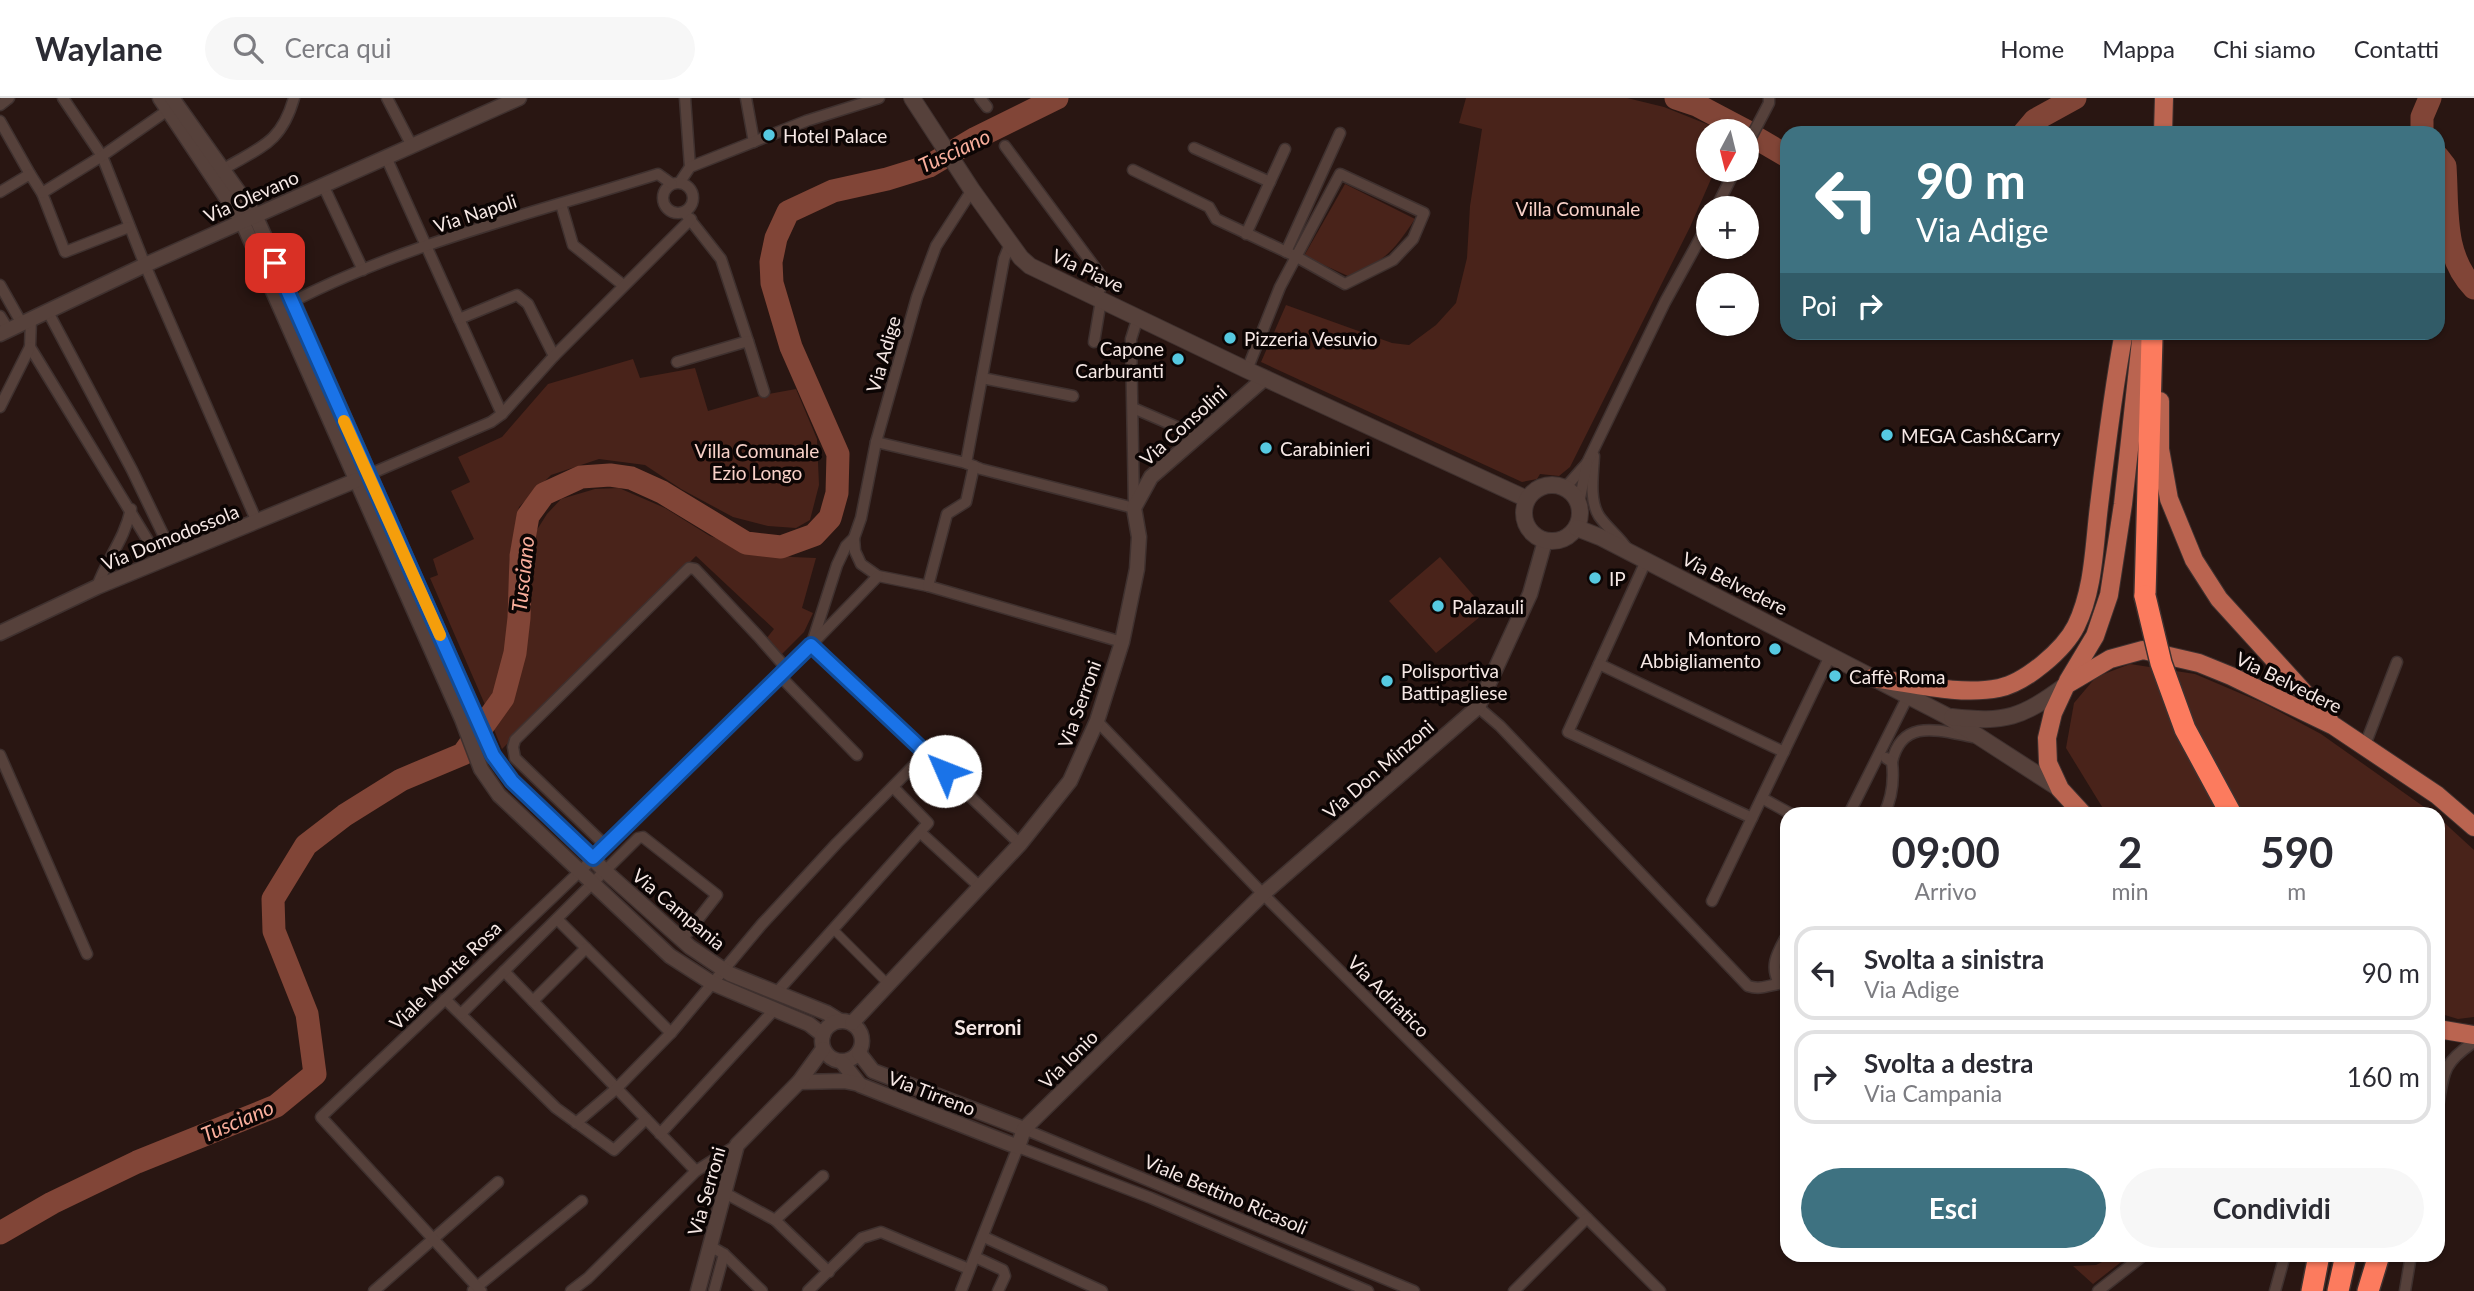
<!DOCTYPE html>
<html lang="it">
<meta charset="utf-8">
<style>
body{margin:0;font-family:Lato,sans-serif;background:#f7f7f7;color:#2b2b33;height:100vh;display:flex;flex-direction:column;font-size:26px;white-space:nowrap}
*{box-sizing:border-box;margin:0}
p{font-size:23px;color:#7c7c81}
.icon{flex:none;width:38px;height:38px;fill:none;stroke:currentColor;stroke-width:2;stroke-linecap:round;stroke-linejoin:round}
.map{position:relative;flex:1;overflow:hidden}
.sheet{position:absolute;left:1780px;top:709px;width:665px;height:455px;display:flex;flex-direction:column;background:#fff;border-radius:21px;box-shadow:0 2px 5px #0004}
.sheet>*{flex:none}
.top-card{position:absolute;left:1780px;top:28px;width:665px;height:214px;border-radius:21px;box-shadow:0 2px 5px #0004;background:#3e7281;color:#fff;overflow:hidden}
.needle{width:46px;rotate:187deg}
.tools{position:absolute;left:1696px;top:21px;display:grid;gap:14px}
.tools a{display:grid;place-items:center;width:63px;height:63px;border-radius:50%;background:#fff;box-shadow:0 2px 5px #0004;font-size:35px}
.pin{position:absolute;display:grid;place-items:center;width:60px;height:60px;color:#fff;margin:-30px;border-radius:14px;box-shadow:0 4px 10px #0006}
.me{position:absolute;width:77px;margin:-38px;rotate:314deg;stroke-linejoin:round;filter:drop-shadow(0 0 5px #0008)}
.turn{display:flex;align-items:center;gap:24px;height:147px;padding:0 21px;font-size:32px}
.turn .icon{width:91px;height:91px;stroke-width:2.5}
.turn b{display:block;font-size:49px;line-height:60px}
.then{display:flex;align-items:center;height:66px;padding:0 21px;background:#0003;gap:14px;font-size:26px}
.eta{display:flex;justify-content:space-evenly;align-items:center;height:119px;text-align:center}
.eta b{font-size:42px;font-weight:700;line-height:49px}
.button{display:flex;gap:14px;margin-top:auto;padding:14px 21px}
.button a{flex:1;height:80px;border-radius:42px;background:#3e7281;color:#fff;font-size:28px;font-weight:700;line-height:80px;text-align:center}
.button a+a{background:#f7f7f7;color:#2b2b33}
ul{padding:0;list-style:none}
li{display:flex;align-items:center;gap:21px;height:94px;margin:0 14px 10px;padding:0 7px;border:4px solid #e1e1e2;border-radius:21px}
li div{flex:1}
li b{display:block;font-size:26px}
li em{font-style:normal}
header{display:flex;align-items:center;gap:42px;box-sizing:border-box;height:98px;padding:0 35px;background:#fff;border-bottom:2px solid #e1e1e2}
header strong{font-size:33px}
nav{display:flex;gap:38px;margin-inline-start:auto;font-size:24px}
.search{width:490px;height:63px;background:#f7f7f7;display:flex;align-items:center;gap:18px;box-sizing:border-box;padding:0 24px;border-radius:38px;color:#7c7c81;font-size:26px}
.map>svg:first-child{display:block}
.green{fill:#49231a}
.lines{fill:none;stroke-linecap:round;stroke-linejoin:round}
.river{stroke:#814537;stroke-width:23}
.pedestrian-casing{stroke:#3f312f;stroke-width:10}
.minor-casing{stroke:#3f312f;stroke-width:13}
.tertiary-casing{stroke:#3f312f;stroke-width:17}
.secondary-casing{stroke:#3f312f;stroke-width:18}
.primary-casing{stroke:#3f312f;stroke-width:20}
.motorway-casing{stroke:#3f312f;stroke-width:24}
.pedestrian{stroke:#56413b;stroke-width:8}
.minor{stroke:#56413b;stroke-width:10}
.tertiary{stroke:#56413b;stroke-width:14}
.secondary{stroke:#56413b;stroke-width:16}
.primary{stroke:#ba6450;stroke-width:18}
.motorway{stroke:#fc7b5e;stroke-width:21}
.motorway-bridge-casing{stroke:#3f312f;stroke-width:24;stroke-linecap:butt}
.motorway-bridge{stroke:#fc7b5e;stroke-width:21}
.route-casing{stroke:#114b97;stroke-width:18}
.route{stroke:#1a73e8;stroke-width:12}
.slow{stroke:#f59e0b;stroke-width:12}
.poi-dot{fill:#56c9e1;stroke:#0c0504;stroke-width:2.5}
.labels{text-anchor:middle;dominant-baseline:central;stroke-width:7;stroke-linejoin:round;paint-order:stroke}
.poi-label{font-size:19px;fill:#f6e8e5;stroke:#0c0504;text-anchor:start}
.street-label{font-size:19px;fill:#f6e8e5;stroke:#0c0504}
.park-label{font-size:19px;fill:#f8d1c8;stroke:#0c0504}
.water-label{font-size:21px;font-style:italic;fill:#f9ae9c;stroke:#0c0504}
.neighbourhood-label{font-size:21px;font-weight:bold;fill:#f6e8e5;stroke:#0c0504}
</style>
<header>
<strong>Waylane</strong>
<div class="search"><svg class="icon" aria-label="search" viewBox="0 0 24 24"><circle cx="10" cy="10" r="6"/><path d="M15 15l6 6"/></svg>Cerca qui</div>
<nav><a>Home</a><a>Mappa</a><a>Chi siamo</a><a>Contatti</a></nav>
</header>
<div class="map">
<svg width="2474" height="1193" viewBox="0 0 2474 1193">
<rect width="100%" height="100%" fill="#291612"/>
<!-- green -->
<g class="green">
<polygon points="1466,0 1627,0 1664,9 1724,33 1708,33 1708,72 1715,72 1690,129 1570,369 1559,378 1540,376 1537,381 1522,384 1261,264 1286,207 1392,245 1409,247 1436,227 1456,205 1467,160 1470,108 1482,31 1459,25"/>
<path d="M1345 86 1415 121C1392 155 1386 162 1348 178L1304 158Z"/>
<polygon points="633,261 640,280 695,270 708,313 763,297 796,291 817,341 819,387 810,422 796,430 768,428 733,419 681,391 645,367 599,361 551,377 519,409 509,462 509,534 502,576 486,609 430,480 438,477 433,461 474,441 451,393 470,384 458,359 502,339 548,286"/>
<polygon points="619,390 665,410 710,438 749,451 792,459 816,460 802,510 813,515 804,534 782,556 766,541 774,531 696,458 502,651 492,627 507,609 528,538 533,438 547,416 561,401 595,391"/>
<polygon points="1440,459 1487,513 1436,555 1389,503"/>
<polygon points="2130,566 2195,576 2263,605 2321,636 2434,716 2108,716 2104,712 2066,650 2074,605 2096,579"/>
<polygon points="2438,719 2474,752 2474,919 2458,921 2438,915"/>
<polygon points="2116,1157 2130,1157 2093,1186 2073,1168 2096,1167"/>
</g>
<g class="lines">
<!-- river -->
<g class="river">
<polyline points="1676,0 1697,7 1746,33"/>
<polyline points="1746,34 1787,58"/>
<polyline points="2024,35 2035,22 2075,0"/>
<polyline points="2422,35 2422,19 2430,0"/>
<path d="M2438 59 2445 68C2448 111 2442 157 2474 190"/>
<polyline points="0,1135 52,1105 137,1064 276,1008 315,976 307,916 274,833 273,801 306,747 345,717 401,682 463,656 503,600 515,555 519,520 521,458 528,418 544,396 581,379 610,377 631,380 662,394 746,445 781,449 814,437 830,420 837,395 838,356 791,249 772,185 771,164 776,140 788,114 833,93 887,81 929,68 976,40 1057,0"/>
</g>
<defs>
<polyline id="pedestrian" points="833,831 888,886"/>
<g id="minor">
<polyline points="63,0 102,58 145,167 257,424"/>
<polyline points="387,0 412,48"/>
<polyline points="685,0 690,69"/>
<polyline points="746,0 754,44"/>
<polyline points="980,0 987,9"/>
<polyline points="0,7 9,0"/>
<polyline points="0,23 30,76"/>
<polyline points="1005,48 1105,183 1095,199"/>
<polyline points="1746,49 1769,5 1769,0"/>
<polyline points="1194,50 1270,84"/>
<polyline points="386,59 502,316"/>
<path d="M222 72C260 49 281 46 294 0"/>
<polyline points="1133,72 1209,109 1216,121 1295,158 1345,186 1393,162 1413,141 1424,115 1340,76 1280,189 1247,272"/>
<polyline points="680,84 690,69 806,23 879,0"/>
<circle cx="678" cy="100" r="15"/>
<polyline points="323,87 363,172"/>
<polyline points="0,94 30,76 42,95 65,154 129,129"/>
<polyline points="42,95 102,58 168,12"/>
<polyline points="561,106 573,147 623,187"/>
<polyline points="1716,110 1735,72"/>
<polyline points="684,114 721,161 748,243"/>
<polyline points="1246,136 1285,51"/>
<polyline points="1286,154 1340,35"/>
<polyline points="0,187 22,226"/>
<path d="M288 206C403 146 534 115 658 76L672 86"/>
<polyline points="47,212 132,372 173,457"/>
<polyline points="0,218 8,231"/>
<polyline points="31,221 30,249 161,464"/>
<polyline points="459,221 517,197 528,206 554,258"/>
<polyline points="1094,244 1101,202"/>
<polyline points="677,264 748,243 764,294"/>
<polyline points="982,280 1073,298"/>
<polyline points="0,309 30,249"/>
<polyline points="1133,310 1198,338"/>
<polyline points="876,344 966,365 981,371 1134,410 1131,241 1138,219"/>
<path d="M1594 358C1593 377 1589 402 1599 418 1608 431 1619 438 1628 452"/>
<polyline points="966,365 1004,161 1010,146"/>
<polyline points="363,379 491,324 502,316 554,258 691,121"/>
<polyline points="1565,390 1587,365 1665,204 1708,126"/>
<polyline points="1579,405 1587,365"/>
<polyline points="854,440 855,453 861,466 878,478 928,488 1122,544"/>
<polyline points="1646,463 1568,634 1752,720"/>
<polyline points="928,488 947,416 966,404 974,368"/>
<path d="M97 489C107 460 124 443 131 411"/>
<polyline points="812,545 837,467 846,448 854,440 861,420 876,344 917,199 936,148 972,92"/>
<polyline points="811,547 1020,746"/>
<polyline points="1599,566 1784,654"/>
<polyline points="780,578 857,657"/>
<path d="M1478 609 1500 628 1748 888C1763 893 1772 885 1787 885"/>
<polyline points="1097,623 1263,796 1660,1193"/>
<polyline points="2365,647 2397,564"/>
<polyline points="0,657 87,856"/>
<path d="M1892 664C1902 619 1940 633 1973 639"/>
<polyline points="1762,700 1791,716"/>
<polyline points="1849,716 1908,598"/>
<path d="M1884 716C1892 700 1894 681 1892 664L1886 660"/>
<polyline points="921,735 980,789"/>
<polyline points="606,748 515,660 513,649 515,642 689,470 695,471 758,538 787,571"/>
<polyline points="1712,803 1830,558"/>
<polyline points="557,821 671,935"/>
<polyline points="504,873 696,1073"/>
<path d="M1779 885C1769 867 1778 854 1787 837"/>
<polyline points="776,895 928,725 893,689"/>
<polyline points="445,901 556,1010 614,1052 646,1021"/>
<polyline points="533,903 586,850"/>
<polyline points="461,916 638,740 643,739 717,797 682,842"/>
<path d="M2438 1009C2444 973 2443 965 2474 944"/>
<polyline points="576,1025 617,990 671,935 762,826 837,745 926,655"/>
<polyline points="1024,1031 1414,1193"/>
<polyline points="660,1036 774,912"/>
<polyline points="723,1094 775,1122 829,1174"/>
<polyline points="775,1122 823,1078"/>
<polyline points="984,1139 1102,1193"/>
<polyline points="710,1148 724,1156 762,1193"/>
<polyline points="975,1159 1003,1172 1005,1178 998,1193"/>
<polyline points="473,1192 582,1103"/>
<polyline points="374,1193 498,1084"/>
<path d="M481 1193 321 1019C509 840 699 665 878 478"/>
<polyline points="571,1193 588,1180 696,1073 737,1047"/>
<polyline points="714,1193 724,1156"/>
<polyline points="808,1193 862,1140 881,1134 969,1171"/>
<polyline points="961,1193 1018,1049 1151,1100 1368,1193"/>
<polyline points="1514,1193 1587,1120"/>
<polyline points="2098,1193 2144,1157"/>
<polyline points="2275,1193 2285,1157"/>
<polyline points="2405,1193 2411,1157"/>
</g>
<g id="tertiary">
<polyline points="160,0 242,123 462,621 481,671 499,697 670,858 712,885 809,926 823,937"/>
<polyline points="172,0 255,117 493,657 512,683 606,774 690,849 730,876 827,915 840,923"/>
<polyline points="0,236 145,167 519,0"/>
<polyline points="0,535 97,489 357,382"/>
<circle cx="842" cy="943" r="20"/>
<polyline points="852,925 1020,746 1070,683 1097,623 1122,544 1137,471 1139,439 1134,410 1151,379 1265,280"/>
<polyline points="859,955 873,973 1024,1031"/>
<polyline points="842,964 860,987 1018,1049 1024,1031 1263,796 1478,609 1530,496 1545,443"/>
<polyline points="799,984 844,983 859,986"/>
<polyline points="698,1193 737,1047 799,984 823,951"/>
</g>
<g id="secondary">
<polyline points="912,0 972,92 1021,160 1030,168 1247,272 1527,401"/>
<circle cx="1552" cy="415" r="28"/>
<polyline points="1577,430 1600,439 1947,618 2060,691"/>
<path d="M1952 619C2006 625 2021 620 2066 587"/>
</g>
<g id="primary">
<polyline points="2163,35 2164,0"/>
<polyline points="2160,303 2160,351 2169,401 2194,462 2219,501 2329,622"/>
<path d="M1872 580C1912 585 1959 598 1999 590 2025 585 2064 552 2076 528 2094 491 2094 448 2099 408 2106 350 2113 292 2124 234"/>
<polyline points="2068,583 2095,538 2109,497 2123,406 2142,234"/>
<polyline points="2083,716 2060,691 2048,665 2047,640 2053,615 2066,587 2110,561 2143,552 2199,565 2231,578 2334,628 2437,697 2474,729"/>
<polyline points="2438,931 2474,937"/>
</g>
<g id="motorway">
<polyline points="2145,498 2152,240"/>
<polyline points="2312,1193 2319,1157"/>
<polyline points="2338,1193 2346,1157"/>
<polyline points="2368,1193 2379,1157"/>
</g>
</defs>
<!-- pedestrian casing -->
<use href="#pedestrian" class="pedestrian-casing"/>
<!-- minor casing -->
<use href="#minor" class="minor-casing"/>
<!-- tertiary casing -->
<use href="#tertiary" class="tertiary-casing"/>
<!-- secondary casing -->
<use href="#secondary" class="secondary-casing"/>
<!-- primary casing -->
<use href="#primary" class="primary-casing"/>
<!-- motorway casing -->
<use href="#motorway" class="motorway-casing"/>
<!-- pedestrian -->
<use href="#pedestrian" class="pedestrian"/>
<!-- minor -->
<use href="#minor" class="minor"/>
<!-- tertiary -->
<use href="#tertiary" class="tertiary"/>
<!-- secondary -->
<use href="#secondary" class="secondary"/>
<!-- primary -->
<use href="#primary" class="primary"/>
<!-- motorway -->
<use href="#motorway" class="motorway"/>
<defs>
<polyline id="motorway-bridge" points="2145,498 2161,565 2185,631 2231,716"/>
</defs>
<!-- motorway-bridge casing -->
<use href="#motorway-bridge" class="motorway-bridge-casing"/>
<!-- motorway-bridge -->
<use href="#motorway-bridge" class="motorway-bridge"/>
</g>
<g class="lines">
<defs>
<polyline id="route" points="275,165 493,657 512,683 593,760 811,547 945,673"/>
</defs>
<!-- route casing -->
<use href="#route" class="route-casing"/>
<!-- route -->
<use href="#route" class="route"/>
<!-- slow -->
<polyline class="slow" points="344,323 440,537"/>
</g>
<!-- markers -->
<g class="poi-dot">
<circle cx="769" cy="37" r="7"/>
<circle cx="1230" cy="240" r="7"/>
<circle cx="1178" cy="261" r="7"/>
<circle cx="1887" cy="337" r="7"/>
<circle cx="1266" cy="350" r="7"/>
<circle cx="1595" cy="480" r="7"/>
<circle cx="1438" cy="508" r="7"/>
<circle cx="1775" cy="551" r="7"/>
<circle cx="1835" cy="578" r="7"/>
<circle cx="1387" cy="583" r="7"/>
</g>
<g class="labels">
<!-- poi labels -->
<g class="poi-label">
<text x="783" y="37">Hotel Palace</text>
<text x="1244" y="240">Pizzeria Vesuvio</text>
<text x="1164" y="250" text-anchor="end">Capone<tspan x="1164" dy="22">Carburanti</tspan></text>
<text x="1901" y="337">MEGA Cash&amp;Carry</text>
<text x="1280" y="350">Carabinieri</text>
<text x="1609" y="480">IP</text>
<text x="1452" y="508">Palazauli</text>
<text x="1761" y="540" text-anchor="end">Montoro<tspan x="1761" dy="22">Abbigliamento</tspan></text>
<text x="1401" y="572">Polisportiva<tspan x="1401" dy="22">Battipagliese</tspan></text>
<text x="1849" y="578">Caffè Roma</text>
</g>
<!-- street labels -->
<g class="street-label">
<text transform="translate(251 98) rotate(-24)">Via Olevano</text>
<text transform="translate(475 115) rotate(-18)">Via Napoli</text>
<text transform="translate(1088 172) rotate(25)">Via Piave</text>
<text transform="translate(883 256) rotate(-74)">Via Adige</text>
<text transform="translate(1183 327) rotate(-42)">Via Consolini</text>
<text transform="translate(170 439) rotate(-22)">Via Domodossola</text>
<text transform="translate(1735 485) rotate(27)">Via Belvedere</text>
<text transform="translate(2289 584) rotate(26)">Via Belvedere</text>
<text transform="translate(1079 606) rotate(-70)">Via Serroni</text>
<text transform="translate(1378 671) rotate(-41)">Via Don Minzoni</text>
<text transform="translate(679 811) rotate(40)">Via Campania</text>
<text transform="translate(445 877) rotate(-44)">Viale Monte Rosa</text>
<text transform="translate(1389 898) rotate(45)">Via Adriatico</text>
<text transform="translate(1068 961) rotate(-45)">Via Ionio</text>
<text transform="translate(932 995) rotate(21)">Via Tirreno</text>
<text transform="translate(706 1093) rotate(-74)">Via Serroni</text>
<text transform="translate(1226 1096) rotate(23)">Viale Bettino Ricasoli</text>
</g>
<!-- park labels -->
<g class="park-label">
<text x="1578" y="110">Villa Comunale</text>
<text x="757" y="352">Villa Comunale<tspan x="757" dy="22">Ezio Longo</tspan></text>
</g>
<!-- water labels -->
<g class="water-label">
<text transform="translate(954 52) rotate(-25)">Tusciano</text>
<text transform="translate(522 476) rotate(-84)">Tusciano</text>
<text transform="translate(237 1022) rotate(-23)">Tusciano</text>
</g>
<!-- neighbourhood labels -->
<g class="neighbourhood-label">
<text x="988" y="928">Serroni</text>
</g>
</g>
</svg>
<div class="tools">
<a><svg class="needle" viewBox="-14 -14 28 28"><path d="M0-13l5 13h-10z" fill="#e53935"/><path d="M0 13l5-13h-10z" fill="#7c7c81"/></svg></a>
<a>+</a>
<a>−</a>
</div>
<div class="pin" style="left:275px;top:165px;background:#d93025"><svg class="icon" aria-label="arrive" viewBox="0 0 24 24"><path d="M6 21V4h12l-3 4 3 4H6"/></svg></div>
<svg class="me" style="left:945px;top:673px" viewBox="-20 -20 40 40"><circle r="19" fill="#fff"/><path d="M0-13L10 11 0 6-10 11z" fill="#1a73e8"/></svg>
<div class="top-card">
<div class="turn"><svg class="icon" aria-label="left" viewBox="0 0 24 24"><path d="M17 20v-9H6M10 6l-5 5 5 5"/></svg><div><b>90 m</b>Via Adige</div></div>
<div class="then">Poi<svg class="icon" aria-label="right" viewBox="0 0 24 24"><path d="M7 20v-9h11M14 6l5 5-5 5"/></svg></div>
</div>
<section class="sheet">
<div class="eta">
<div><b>09:00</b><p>Arrivo</p></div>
<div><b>2</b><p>min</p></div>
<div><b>590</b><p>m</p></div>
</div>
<ul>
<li><svg class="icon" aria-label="left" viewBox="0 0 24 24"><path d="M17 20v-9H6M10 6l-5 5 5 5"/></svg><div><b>Svolta a sinistra</b><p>Via Adige</p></div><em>90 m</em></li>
<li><svg class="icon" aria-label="right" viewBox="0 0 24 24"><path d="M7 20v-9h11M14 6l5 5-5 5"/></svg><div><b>Svolta a destra</b><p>Via Campania</p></div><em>160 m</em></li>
</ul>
<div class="button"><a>Esci</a><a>Condividi</a></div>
</section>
</div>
